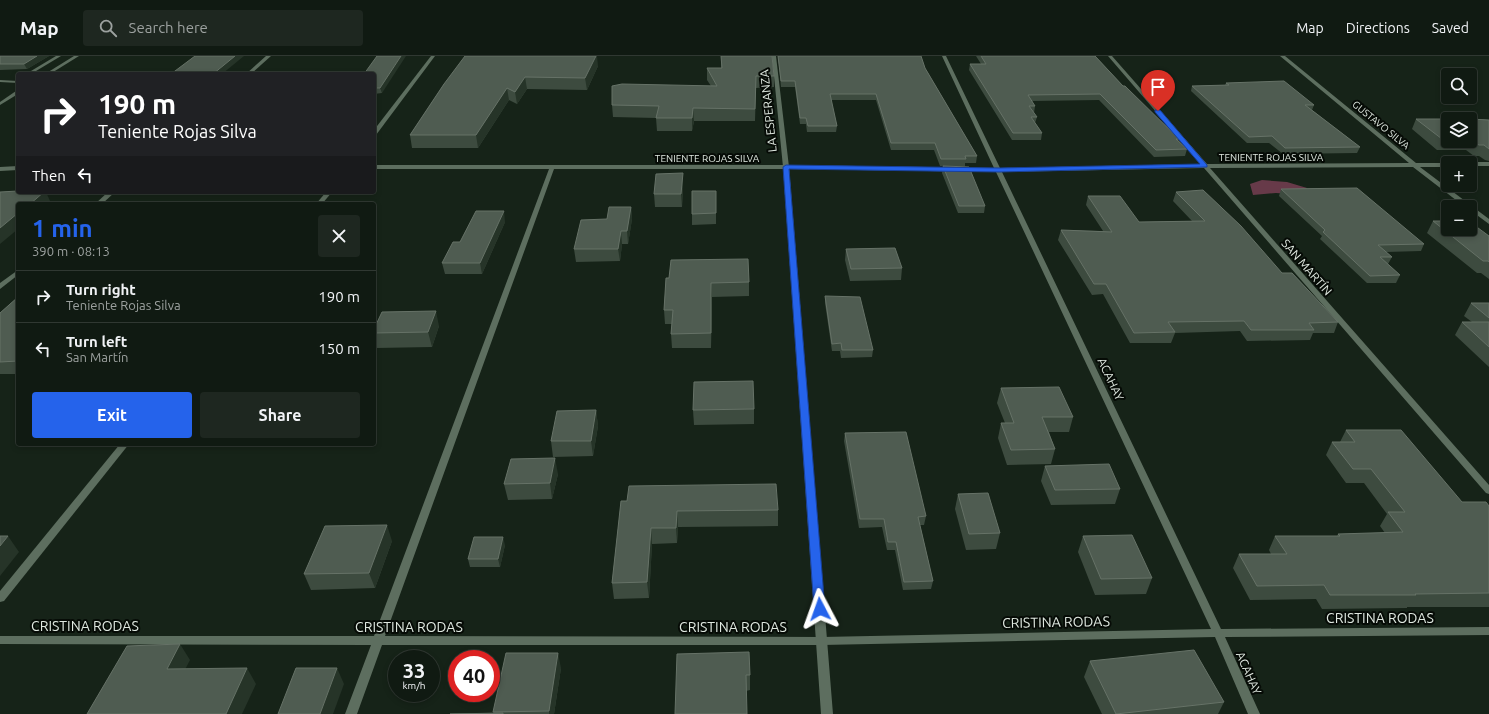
<!DOCTYPE html>
<meta charset="utf-8">
<style>
body{margin:0;font-family:Ubuntu,sans-serif;background:#1e2720;color:#f1f3f6;height:100vh;display:flex;flex-direction:column;font-size:15px;white-space:nowrap}
*{box-sizing:border-box;margin:0}
p{font-size:13px;color:#9ca19f}
.icon{flex:none;width:22px;height:22px;fill:none;stroke:currentColor;stroke-width:2;stroke-linecap:round;stroke-linejoin:round}
.map{position:relative;flex:1;overflow:hidden}
.side{position:absolute;left:16px;top:146px;width:360px;height:244px;display:flex;flex-direction:column;background:#101a12;border-radius:4px;box-shadow:0 2px 6px #0003,0 0 0 1px #303832}
.side>*{flex:none}
.top-card{position:absolute;left:16px;top:16px;width:360px;height:122px;border-radius:4px;box-shadow:0 2px 6px #0003,0 0 0 1px #303832;background:#202124;color:#fff;overflow:hidden}
.tools{position:absolute;left:1441px;top:12px;display:grid;gap:8px}
.tools a{display:grid;place-items:center;width:36px;height:36px;border-radius:4px;background:#101a12;box-shadow:0 2px 6px #0003,0 0 0 1px #303832;font-size:20px}
.speed{position:absolute;left:388px;top:594px;display:flex;gap:8px;font-size:20px;font-weight:700;text-align:center}
.speed>*{display:grid;place-content:center;width:52px;height:52px;border-radius:50%;background:#101a12;box-shadow:0 2px 6px #0003,0 0 0 1px #303832;line-height:1}
.speed small{font-size:10px;font-weight:400}
.speed .limit{border:6px solid #d22;background:#fff;color:#111}
.pin{position:absolute;display:grid;place-items:center;width:34px;height:34px;color:#fff;margin:-41px -17px;border-radius:50% 50% 50% 0;rotate:-45deg;box-shadow:0 0 4px #0007}
.pin .icon{rotate:45deg}
.me{position:absolute;width:44px;margin:-22px;rotate:356deg;stroke-linejoin:round;filter:drop-shadow(0 0 3px #0008)}
.turn{display:flex;align-items:center;gap:14px;height:84px;padding:0 16px;font-size:18px}
.turn .icon{width:52px;height:52px;stroke-width:2.5}
.turn b{display:block;font-size:28px;line-height:34px}
.then{display:flex;align-items:center;height:38px;padding:0 16px;background:#0003;gap:8px;font-size:15px}
.round{display:grid;place-items:center;flex:none;width:42px;height:42px;border-radius:4px;background:#1e2720}
.head{display:flex;align-items:center;justify-content:space-between;height:68px;padding:0 16px}
h1{font-size:24px;font-weight:700;line-height:30px;color:#2563eb}
.cta{display:flex;gap:8px;margin-top:auto;padding:8px 16px}
.cta a{flex:1;height:46px;border-radius:4px;background:#2563eb;color:#fff;font-size:16px;font-weight:700;line-height:46px;text-align:center}
.cta a+a{background:#1e2720;color:#f1f3f6}
ul{padding:0;list-style:none}
li{display:flex;align-items:center;gap:12px;height:52px;padding:0 16px;border-top:1px solid #303832}
li div{flex:1}
li b{display:block;font-size:15px}
li em{font-style:normal}
header{display:flex;align-items:center;gap:24px;box-sizing:border-box;height:56px;padding:0 20px;background:#101a12;border-bottom:1px solid #303832}
header strong{font-size:19px}
nav{display:flex;gap:22px;margin-inline-start:auto;font-size:14px}
.search{width:280px;height:36px;background:#1e2720;display:flex;align-items:center;gap:10px;box-sizing:border-box;padding:0 14px;border-radius:4px;color:#9ca19f;font-size:15px}
.map>svg:first-child{display:block}
.forest{fill:#673a49}
.lines{fill:none;stroke-linecap:round;stroke-linejoin:round}
.minor{fill:#5d6e5f;fill-rule:evenodd}
.tertiary{fill:#5d6e5f;fill-rule:evenodd}
.wall{fill:#3d4b3f}
.shaded-wall{fill:#263428}
.building{fill:#4f5c51;stroke:#667267}
.route{fill:#2563eb;stroke:#184099}
.labels{text-anchor:middle;dominant-baseline:central;stroke-width:4;stroke-linejoin:round;paint-order:stroke}
.far-street-label{font-size:10px;fill:#e0e9e1;stroke:#060b06}
.street-label{font-size:12px;fill:#e0e9e1;stroke:#060b06}
.near-street-label{font-size:14px;fill:#e0e9e1;stroke:#060b06}
</style>
<header>
<strong>Map</strong>
<div class="search"><svg class="icon" aria-label="search" viewBox="0 0 24 24"><circle cx="10" cy="10" r="6"/><path d="M15 15l6 6"/></svg>Search here</div>
<nav><a>Map</a><a>Directions</a><a>Saved</a></nav>
</header>
<div class="map">
<svg width="1489" height="658" viewBox="0 0 1489 658">
<rect width="100%" height="100%" fill="#162318"/>
<!-- forest -->
<polygon class="forest" points="1262,124 1287,126 1307,132 1303,139 1276,137 1253,139 1250,128"/>
<g class="lines">
<!-- minor -->
<g class="minor">
<polygon points="56,0 61,0 31,18 26,18"/>
<polygon points="74,0 79,0 50,18 45,18"/>
<polygon points="431,0 435,0 376,79 374,80 374,74"/>
<path d="M942 0H946L1000 112 1201 108 1108 0H1112L1207 108 1409 107 1280 0H1285L1416 107H1448V111H1420L1489 163V168L1470 154V151H1465L1413 111 1210 112 1489 429V438L1486 437 1204 112 1002 116 1221 573 1489 571V579L1225 581 1260 658H1248L1215 581 822 589H382L357 658H345L371 589 0 588V580H374L549 113H374V109H786L994 112ZM554 113H786L996 116 1211 573 822 581 385 580Z"/>
<polygon points="0,24 18,25 18,27 0,26"/>
<polygon points="16,35 18,35 18,38 0,49 0,46"/>
<polygon points="1470,106 1489,106 1489,110 1470,110 1470,107 1468,107"/>
<polygon points="18,110 18,114 0,115 0,111"/>
<polygon points="326,136 332,136 322,148 316,148"/>
<polygon points="120,388 129,388 4,545 0,546 0,535"/>
</g>
<!-- tertiary -->
<g class="tertiary">
<polygon points="266,0 271,0 251,18 246,18"/>
<polygon points="772,0 776,0 789,111 833,658 821,658 783,111"/>
<polygon points="108,136 115,136 102,148 95,148"/>
<polygon points="18,214 18,219 0,233 0,227"/>
</g>
</g>
<!-- wall -->
<g class="wall">
<polygon points="0,0 49,0 27,13 0,14"/>
<polygon points="377,0 382,37 374,38 374,18"/>
<polygon points="721,0 774,20 774,31 756,32 755,65 694,65 692,75 657,75 656,62 613,61 612,49 711,30 707,24 707,12 721,12"/>
<polygon points="778,0 921,0 925,12 977,100 976,107 965,107 965,110 940,110 934,94 891,94 876,44 831,44 837,70 836,76 807,76 806,68 800,68 795,31 781,31"/>
<polygon points="976,0 1095,0 1123,30 1179,83 1178,84 1187,93 1185,100 1154,101 1099,44 1032,45 1035,50 1034,57 1033,57 1037,61 1035,67 1042,77 1041,84 1012,84 969,14 970,8 981,8"/>
<polygon points="598,10 587,34 527,33 517,48 509,44 478,92 412,92 410,79 444,28"/>
<polygon points="1226,27 1314,49 1312,54 1360,91 1357,97 1283,98 1269,87 1247,87 1191,35 1192,30 1225,29"/>
<polygon points="1416,63 1448,63 1448,85 1470,85 1470,63 1489,64 1489,105 1485,104 1479,100 1474,100 1466,94 1437,94 1412,73"/>
<polygon points="943,110 985,150 984,157 958,157 942,117"/>
<polygon points="683,130 682,151 655,151 654,138"/>
<polygon points="1281,133 1424,188 1421,195 1386,196 1392,201 1388,208 1387,208 1400,219 1396,227 1367,227 1320,183 1322,180 1279,140"/>
<polygon points="716,135 716,168 692,169 692,158"/>
<polygon points="1176,136 1282,217 1338,266 1334,277 1313,277 1310,284 1247,285 1240,275 1175,277 1171,287 1130,287 1103,238 1092,239 1058,184 1061,174 1103,175 1086,149 1088,140 1139,166 1192,165 1173,145"/>
<polygon points="631,151 632,163 628,188 622,188 620,205 576,206 574,193 607,163"/>
<polygon points="1433,165 1489,180 1489,223 1481,217 1477,217 1427,177"/>
<polygon points="505,166 482,218 445,218 442,207 460,186"/>
<polygon points="846,193 902,212 901,224 850,225 845,204"/>
<polygon points="666,222 749,226 749,240 712,241 711,292 672,292 671,278 672,268 665,268 664,254"/>
<polygon points="825,240 873,294 872,301 841,302 840,295 832,295 825,247"/>
<polygon points="18,241 18,318 0,318 0,257"/>
<polygon points="1471,247 1489,247 1489,311 1455,279 1462,266 1472,266 1464,260"/>
<polygon points="439,270 432,291 376,292 374,284 374,273"/>
<polygon points="1001,332 1073,361 1069,376 1049,376 1055,393 1051,408 1007,409 998,382 1001,367 1005,367 997,347"/>
<polygon points="754,353 754,368 694,369 693,354"/>
<polygon points="596,354 598,370 593,400 553,401 551,385"/>
<polygon points="1346,374 1462,446 1489,450 1489,551 1407,551 1407,552 1322,553 1316,543 1250,544 1233,512 1239,498 1271,498 1269,494 1275,480 1337,480 1338,478 1385,477 1380,470 1387,458 1364,427 1346,427 1326,399 1332,386 1340,386"/>
<polygon points="845,377 926,460 924,469 920,469 933,525 931,533 903,534 895,494 887,494 882,471 859,472 844,385"/>
<polygon points="1045,410 1120,433 1115,448 1051,449 1041,425"/>
<polygon points="558,418 552,443 508,444 504,428"/>
<polygon points="958,438 1000,477 996,493 966,494 955,453"/>
<polygon points="621,445 778,454 778,470 678,471 677,487 652,488 649,542 614,543 612,527"/>
<polygon points="1083,480 1152,522 1146,538 1095,539 1078,496"/>
<polygon points="392,485 375,532 311,534 304,518"/>
<polygon points="505,489 500,511 470,511 468,503"/>
<polygon points="749,596 750,619 750,634 746,635 675,658"/>
<polygon points="1090,605 1224,646 1218,658 1102,658 1084,621"/>
<polygon points="561,612 554,658 451,658 494,657 493,656"/>
</g>
<!-- shaded-wall -->
<g class="shaded-wall">
<polygon points="37,0 49,0 27,13 24,8"/>
<polygon points="235,0 244,0 222,18 213,18"/>
<polygon points="401,0 406,0 382,37 380,32"/>
<polygon points="596,0 597,0 598,10 587,34 585,22"/>
<polygon points="525,21 527,33 517,48 515,36"/>
<polygon points="507,32 509,44 478,92 476,79"/>
<polygon points="693,52 694,65 692,75 692,62"/>
<polygon points="683,117 683,130 682,151 681,138"/>
<polygon points="44,136 46,136 50,145 47,148 30,148"/>
<polygon points="631,151 632,163 628,188 627,175"/>
<polygon points="504,155 505,166 482,218 480,207"/>
<polygon points="18,157 18,173 0,188 0,172"/>
<polygon points="621,175 622,188 620,205 618,193"/>
<polygon points="711,227 712,241 711,292"/>
<polygon points="436,255 439,270 432,291 428,276"/>
<polygon points="596,354 598,370 593,400 591,385"/>
<polygon points="555,402 558,418 552,443 550,427"/>
<polygon points="677,455 678,471 677,487 676,472"/>
<polygon points="387,469 392,485 375,532 369,517"/>
<polygon points="651,472 652,488 649,542 647,526"/>
<polygon points="8,480 19,496 0,520 0,490"/>
<polygon points="503,481 505,489 500,511 498,503"/>
<polygon points="180,588 190,604 177,629 167,613"/>
<polygon points="558,597 561,612 554,658 549,658 549,655"/>
<polygon points="247,612 256,628 242,658 226,658"/>
<polygon points="337,612 344,628 333,658 320,658"/>
</g>
<!-- building -->
<g class="building">
<polygon points="0,0 37,0 24,8 0,8"/>
<polygon points="195,0 235,0 213,18 171,18"/>
<polygon points="377,0 401,0 380,32 374,32 374,18 364,18"/>
<polygon points="465,0 596,0 585,22 525,21 515,36 507,32 476,79 410,79 444,28"/>
<polygon points="721,0 772,0 774,20 756,20 755,53 693,52 692,62 656,62 659,50 612,49 612,30 622,28 717,30 707,12 722,12"/>
<polygon points="778,0 921,0 925,12 977,100 965,100 966,103 941,103 935,87 891,87 876,38 830,38 837,70 808,70 806,62 800,62 795,25 781,25"/>
<polygon points="981,0 1095,0 1123,30 1125,30 1179,83 1176,83 1187,93 1156,94 1100,38 1028,39 1035,50 1029,50 1037,61 1031,61 1042,77 1013,77 970,8 986,8"/>
<polygon points="1284,25 1314,49 1305,49 1360,91 1285,92 1272,80 1249,81 1192,30 1229,29 1226,27"/>
<polygon points="1416,63 1448,63 1448,84 1442,83"/>
<polygon points="1470,63 1489,64 1489,93 1484,89 1479,89 1470,84"/>
<polygon points="943,110 969,111 985,150 959,150"/>
<polygon points="683,117 681,138 654,138 656,118"/>
<polygon points="1357,132 1424,188 1378,189 1392,201 1380,201 1400,219 1370,220 1323,176 1325,174 1281,133"/>
<polygon points="1203,134 1241,170 1282,217 1292,217 1338,266 1309,267 1314,274 1251,274 1244,265 1168,266 1175,276 1134,277 1106,228 1094,228 1061,174 1112,176 1088,140 1120,140 1139,166 1205,165 1176,136"/>
<polygon points="18,135 18,136 44,136 30,148 18,148 18,157 0,172 0,136"/>
<polygon points="692,135 716,135 716,157 692,158"/>
<polygon points="609,151 631,151 627,175 621,175 618,193 574,193 581,164 607,163"/>
<polygon points="476,155 504,155 480,207 442,207 453,186 460,186"/>
<polygon points="1433,165 1448,165 1448,173 1470,173 1470,166 1489,180 1489,206 1488,205 1483,205"/>
<polygon points="895,192 902,212 851,213 846,193"/>
<polygon points="748,203 749,226 711,227 711,277 671,278 673,254 664,254 666,222 669,222 671,204"/>
<polygon points="825,240 860,241 873,294 842,294 841,287 832,288"/>
<polygon points="18,241 18,305 0,306 0,257"/>
<polygon points="1471,247 1489,247 1489,262"/>
<polygon points="436,255 428,276 374,277 374,273 382,256"/>
<polygon points="1462,266 1489,266 1489,291"/>
<polygon points="753,325 754,353 693,354 694,326"/>
<polygon points="1059,331 1073,361 1042,361 1055,393 1011,394 1001,367 1014,367 1001,332"/>
<polygon points="596,354 591,385 551,385 557,355"/>
<polygon points="1346,374 1401,374 1462,446 1486,446 1489,450 1489,537 1415,538 1416,539 1330,539 1324,529 1257,530 1239,498 1287,498 1275,480 1340,480 1338,478 1403,476 1388,456 1405,456 1371,413 1353,413 1332,386 1355,386"/>
<polygon points="906,376 926,460 918,461 933,525 904,526 896,486 888,486 884,463 860,463 845,377"/>
<polygon points="555,402 550,427 504,428 511,403"/>
<polygon points="1109,408 1120,433 1055,434 1045,410"/>
<polygon points="776,428 778,454 677,455 676,472 651,472 647,526 612,527 621,445 627,445 629,430"/>
<polygon points="988,437 1000,477 969,478 958,438"/>
<polygon points="387,469 369,517 304,518 325,470"/>
<polygon points="1132,479 1152,522 1101,523 1083,480"/>
<polygon points="0,480 8,480 0,490"/>
<polygon points="474,481 503,481 498,503 468,503"/>
<polygon points="180,588 167,613 247,612 226,658 87,658 127,590"/>
<polygon points="1194,594 1224,646 1116,658 1090,605"/>
<polygon points="749,596 750,619 746,619 747,658 675,658 677,598"/>
<polygon points="506,597 558,597 549,655 493,656"/>
<polygon points="296,612 337,612 320,658 278,658"/>
<polygon points="503,657 503,658 450,658"/>
</g>
<!-- route -->
<polygon class="route" points="1155,54 1160,54 1207,109 1207,111 999,116 789,113 825,553 824,556 820,558 815,556 814,553 783,111 786,109 999,112 1200,108 1155,56"/>
<g class="labels">
<!-- far-street labels -->
<g class="far-street-label">
<text transform="translate(1381 69) rotate(39)">GUSTAVO SILVA</text>
<text x="1271" y="101">TENIENTE ROJAS SILVA</text>
<text x="707" y="102">TENIENTE ROJAS SILVA</text>
</g>
<!-- street labels -->
<g class="street-label">
<text transform="translate(768 55) rotate(-96)">LA ESPERANZA</text>
<text transform="translate(1307 211) rotate(49)">SAN MARTÍN</text>
<text transform="translate(1111 323) rotate(65)">ACAHAY</text>
<text transform="translate(1249 617) rotate(66)">ACAHAY</text>
</g>
<!-- near-street labels -->
<g class="near-street-label">
<text x="1380" y="562">CRISTINA RODAS</text>
<text transform="translate(1056 566) rotate(-1)">CRISTINA RODAS</text>
<text x="85" y="570">CRISTINA RODAS</text>
<text x="409" y="571">CRISTINA RODAS</text>
<text x="733" y="571">CRISTINA RODAS</text>
</g>
</g>
</svg>
<div class="tools">
<a><svg class="icon" aria-label="search" viewBox="0 0 24 24"><circle cx="10" cy="10" r="6"/><path d="M15 15l6 6"/></svg></a>
<a><svg class="icon" aria-label="layers" viewBox="0 0 24 24"><path d="M12 4l9 5-9 5-9-5zM3 14l9 5 9-5"/></svg></a>
<a>+</a>
<a>−</a>
</div>
<div class="speed"><div>33<small>km/h</small></div><div class="limit">40</div></div>
<div class="pin" style="left:1158px;top:55px;background:#d93025"><svg class="icon" aria-label="arrive" viewBox="0 0 24 24"><path d="M6 21V4h12l-3 4 3 4H6"/></svg></div>
<svg class="me" style="left:820px;top:553px" viewBox="-20 -20 40 40"><path d="M0-17L14 15 0 8-14 15z" fill="#2563eb" stroke="#fff" stroke-width="4"/></svg>
<div class="top-card">
<div class="turn"><svg class="icon" aria-label="right" viewBox="0 0 24 24"><path d="M7 20v-9h11M14 6l5 5-5 5"/></svg><div><b>190 m</b>Teniente Rojas Silva</div></div>
<div class="then">Then<svg class="icon" aria-label="left" viewBox="0 0 24 24"><path d="M17 20v-9H6M10 6l-5 5 5 5"/></svg></div>
</div>
<section class="side">
<div class="head"><div><h1>1 min</h1><p>390 m · 08:13</p></div><a class="round"><svg class="icon" aria-label="close" viewBox="0 0 24 24"><path d="M6 6l12 12M18 6L6 18"/></svg></a></div>
<ul>
<li><svg class="icon" aria-label="right" viewBox="0 0 24 24"><path d="M7 20v-9h11M14 6l5 5-5 5"/></svg><div><b>Turn right</b><p>Teniente Rojas Silva</p></div><em>190 m</em></li>
<li><svg class="icon" aria-label="left" viewBox="0 0 24 24"><path d="M17 20v-9H6M10 6l-5 5 5 5"/></svg><div><b>Turn left</b><p>San Martín</p></div><em>150 m</em></li>
</ul>
<div class="cta"><a>Exit</a><a>Share</a></div>
</section>
</div>
